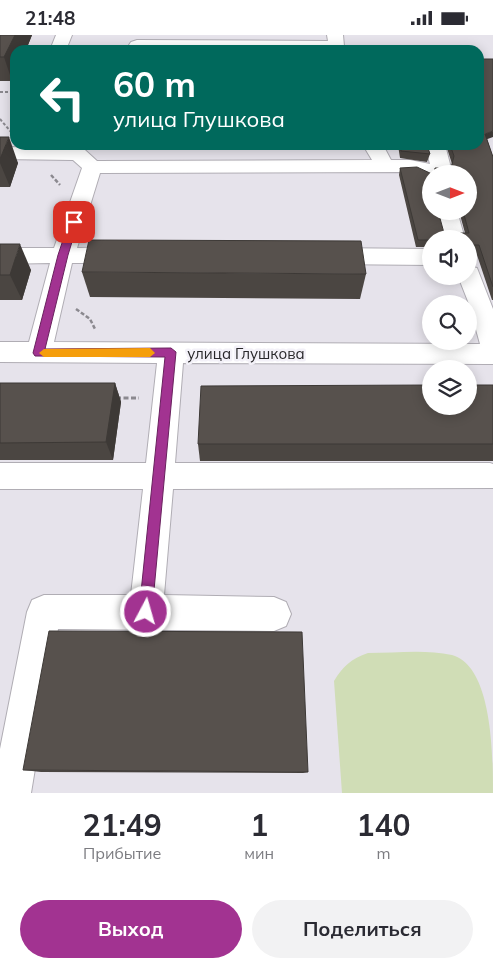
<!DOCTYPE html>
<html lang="ru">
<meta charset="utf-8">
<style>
body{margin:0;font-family:Mulish,sans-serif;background:#f2f2f3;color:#2b2b33;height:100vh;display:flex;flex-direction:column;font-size:19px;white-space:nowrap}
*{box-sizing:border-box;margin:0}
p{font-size:16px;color:#7c7c81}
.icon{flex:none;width:28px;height:28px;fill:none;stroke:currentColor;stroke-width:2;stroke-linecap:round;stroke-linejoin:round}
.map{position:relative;height:758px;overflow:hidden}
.panel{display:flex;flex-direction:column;background:#fff;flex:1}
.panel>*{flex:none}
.top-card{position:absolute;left:10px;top:10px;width:474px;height:105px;border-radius:15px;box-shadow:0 2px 12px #0003;background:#00695c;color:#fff;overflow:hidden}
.needle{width:32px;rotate:90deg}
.fabs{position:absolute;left:422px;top:130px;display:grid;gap:10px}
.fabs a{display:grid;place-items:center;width:55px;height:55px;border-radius:50%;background:#fff;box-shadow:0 2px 12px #0003;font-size:25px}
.pin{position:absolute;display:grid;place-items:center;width:42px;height:42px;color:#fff;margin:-21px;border-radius:10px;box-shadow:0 2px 8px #0006}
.me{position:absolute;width:55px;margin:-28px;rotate:6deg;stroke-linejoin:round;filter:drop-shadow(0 0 4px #0008)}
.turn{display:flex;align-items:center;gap:18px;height:105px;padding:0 20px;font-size:22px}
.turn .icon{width:65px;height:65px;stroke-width:2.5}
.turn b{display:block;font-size:35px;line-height:42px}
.eta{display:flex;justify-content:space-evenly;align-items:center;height:85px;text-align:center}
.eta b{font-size:30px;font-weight:700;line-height:35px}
.cta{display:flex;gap:10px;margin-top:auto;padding:10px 20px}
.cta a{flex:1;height:58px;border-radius:30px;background:#a23391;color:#fff;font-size:20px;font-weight:700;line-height:58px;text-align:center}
.cta a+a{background:#f2f2f3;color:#2b2b33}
.status{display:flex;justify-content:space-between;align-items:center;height:35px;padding:0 25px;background:#fff;direction:ltr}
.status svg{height:14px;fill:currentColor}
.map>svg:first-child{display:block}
.green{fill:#d0ddb6}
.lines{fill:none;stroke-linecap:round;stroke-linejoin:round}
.minor-casing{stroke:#b0adb4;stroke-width:2}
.path-far2{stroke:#8b898f;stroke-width:2;stroke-dasharray:3 2;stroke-linecap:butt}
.path-far1{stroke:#8b898f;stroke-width:2.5;stroke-dasharray:4 2;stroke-linecap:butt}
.path{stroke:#8b898f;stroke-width:3;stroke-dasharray:5 2.5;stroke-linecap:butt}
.minor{fill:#fff;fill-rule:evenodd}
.wall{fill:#4b4642}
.shaded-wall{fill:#3d3936}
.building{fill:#57514d;stroke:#3d3936}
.route{fill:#a23391;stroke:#69215e}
.slow{fill:#f59e0b}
.labels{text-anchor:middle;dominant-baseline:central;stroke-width:5;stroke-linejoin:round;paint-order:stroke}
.street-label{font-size:15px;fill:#29282b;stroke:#f3f1f8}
</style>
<div class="status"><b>21:48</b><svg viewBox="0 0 49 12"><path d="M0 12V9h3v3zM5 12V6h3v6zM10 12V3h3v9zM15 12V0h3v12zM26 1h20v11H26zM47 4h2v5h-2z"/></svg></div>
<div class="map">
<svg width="493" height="758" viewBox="0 0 493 758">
<rect width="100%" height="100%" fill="#e6e3eb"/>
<!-- green -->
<path class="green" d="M368 618C395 618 425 614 452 620 493 631 493 723 493 758H342L334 646C343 631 351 624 368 618Z"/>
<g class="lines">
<defs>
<g id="minor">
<polygon points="56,0 72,0 66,15 50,15"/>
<polygon points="327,0 343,0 344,11 342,14 137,15 131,13 129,10 131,7 137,5 328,6"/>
<polygon points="363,110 383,110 391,125 410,125 430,129 425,110 445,110 450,129 447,139 431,139 431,145 415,138 403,137 100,138 77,213 123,212 131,215 134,220 131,225 123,228 72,228 54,307 480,309 469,269 458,241 469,241 469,231 477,233 493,274 493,329 183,328 175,428 490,428 493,429 493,453 173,454 164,560 274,562 286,567 291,579 286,591 274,596 58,594 31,758 0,758 0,714 27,577 32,565 44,560 131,560 143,454 0,454 0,428 146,428 157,328 0,327 0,307 29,307 50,228 0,229 0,213 54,213 82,133 73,125 0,124 0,112 78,113 85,115 97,126 372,125"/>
<polygon points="435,176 457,176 465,204 443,204"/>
<polygon points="326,213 431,214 431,230 326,229 318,227 315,221 318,215"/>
</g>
</defs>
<!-- minor casing -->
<use href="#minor" class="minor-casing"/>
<!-- path-far2 -->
<g class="path-far2">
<polyline points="0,57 15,57"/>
<polyline points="0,84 11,97"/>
</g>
<!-- path-far1 -->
<g class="path-far1">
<polyline points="51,140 60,150"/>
<polyline points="76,274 90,284 95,294"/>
</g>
<!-- path -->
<polyline class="path" points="116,363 139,363"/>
<!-- minor -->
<use href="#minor" class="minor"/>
</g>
<!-- wall -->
<g class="wall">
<polygon points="0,0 32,0 26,15 15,15 15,39 12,46 0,46"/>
<polygon points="0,102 18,128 10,152 0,152"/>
<polygon points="487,104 493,122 493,265 492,265 476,217 469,217 469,204 431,204 431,213 431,212 416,212 399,140 400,133 431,176 444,198 465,198 459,176 469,176 450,133 452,129 446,110 479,110"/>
<polygon points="398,110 427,110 430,119 427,127 400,123"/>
<polygon points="0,209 31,235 22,265 0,265"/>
<polygon points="82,237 366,239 360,264 90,262"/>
<polygon points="0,348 115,348 121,367 113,425 0,425"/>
<polygon points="493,350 493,426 200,426 198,409"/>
<polygon points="23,735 308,737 303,738 41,737"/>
</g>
<!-- shaded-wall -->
<g class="shaded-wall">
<polygon points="15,0 32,0 26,15 15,15 15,39 12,46 4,22"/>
<polygon points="493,96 493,102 482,106 485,99"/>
<polygon points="9,102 18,128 10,152 0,128 0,124"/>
<polygon points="20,209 31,235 22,265 10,240"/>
<polygon points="115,348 121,367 113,425 106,407"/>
</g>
<!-- building -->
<g class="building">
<polygon points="0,0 15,0 4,22 0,22"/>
<polygon points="479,24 493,24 493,96 485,99 493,122 493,252 479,210 469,210 469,204 431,204 431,205 418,205 400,133 417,132 432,139 431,139 431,176 438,176 444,198 469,198 463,176 469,176 469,139 434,139 435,133 451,133 454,121 450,110 479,110"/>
<polygon points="0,102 9,102 0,124"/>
<polygon points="401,110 427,110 430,119 401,116"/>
<polygon points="89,205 361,206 366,239 82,237"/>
<polygon points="0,209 20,209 10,240 0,240"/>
<polygon points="0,348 115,348 106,407 0,408"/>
<polygon points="431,350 431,371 469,371 469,350 493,350 493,409 198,409 201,351"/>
<polygon points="49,596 302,597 308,737 23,735"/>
</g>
<!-- route -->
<polygon class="route" points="74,184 78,187 68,220 45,314 171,313 176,317 152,577 150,582 146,584 141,582 139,577 165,322 35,321 33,318 58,220 69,187"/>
<!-- slow -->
<polygon class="slow" points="150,313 155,318 150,322 44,322 39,318 44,314"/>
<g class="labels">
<!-- street labels -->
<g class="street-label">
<text x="246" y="318">улица Глушкова</text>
</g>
</g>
</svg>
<div class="fabs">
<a><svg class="needle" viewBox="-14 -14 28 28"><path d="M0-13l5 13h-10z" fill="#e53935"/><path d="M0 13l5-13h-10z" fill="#7c7c81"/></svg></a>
<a><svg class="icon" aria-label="sound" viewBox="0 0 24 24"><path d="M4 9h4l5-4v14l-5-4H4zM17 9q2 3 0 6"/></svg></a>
<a><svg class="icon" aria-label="search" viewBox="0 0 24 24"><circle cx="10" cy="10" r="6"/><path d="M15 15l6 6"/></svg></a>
<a><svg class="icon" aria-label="layers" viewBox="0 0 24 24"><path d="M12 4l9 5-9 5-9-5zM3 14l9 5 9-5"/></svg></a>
</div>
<div class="pin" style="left:74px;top:187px;background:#d93025"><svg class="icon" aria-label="arrive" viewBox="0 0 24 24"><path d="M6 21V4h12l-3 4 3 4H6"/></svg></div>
<svg class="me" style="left:146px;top:577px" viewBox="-20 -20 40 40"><circle r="17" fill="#a23391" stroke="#fff" stroke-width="3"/><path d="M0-11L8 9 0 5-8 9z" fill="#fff"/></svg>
<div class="top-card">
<div class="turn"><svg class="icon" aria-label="left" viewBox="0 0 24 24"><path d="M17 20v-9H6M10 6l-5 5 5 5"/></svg><div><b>60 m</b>улица Глушкова</div></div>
</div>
</div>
<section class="panel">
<div class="eta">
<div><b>21:49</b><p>Прибытие</p></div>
<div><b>1</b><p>мин</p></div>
<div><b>140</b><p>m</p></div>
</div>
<div class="cta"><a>Выход</a><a>Поделиться</a></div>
</section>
